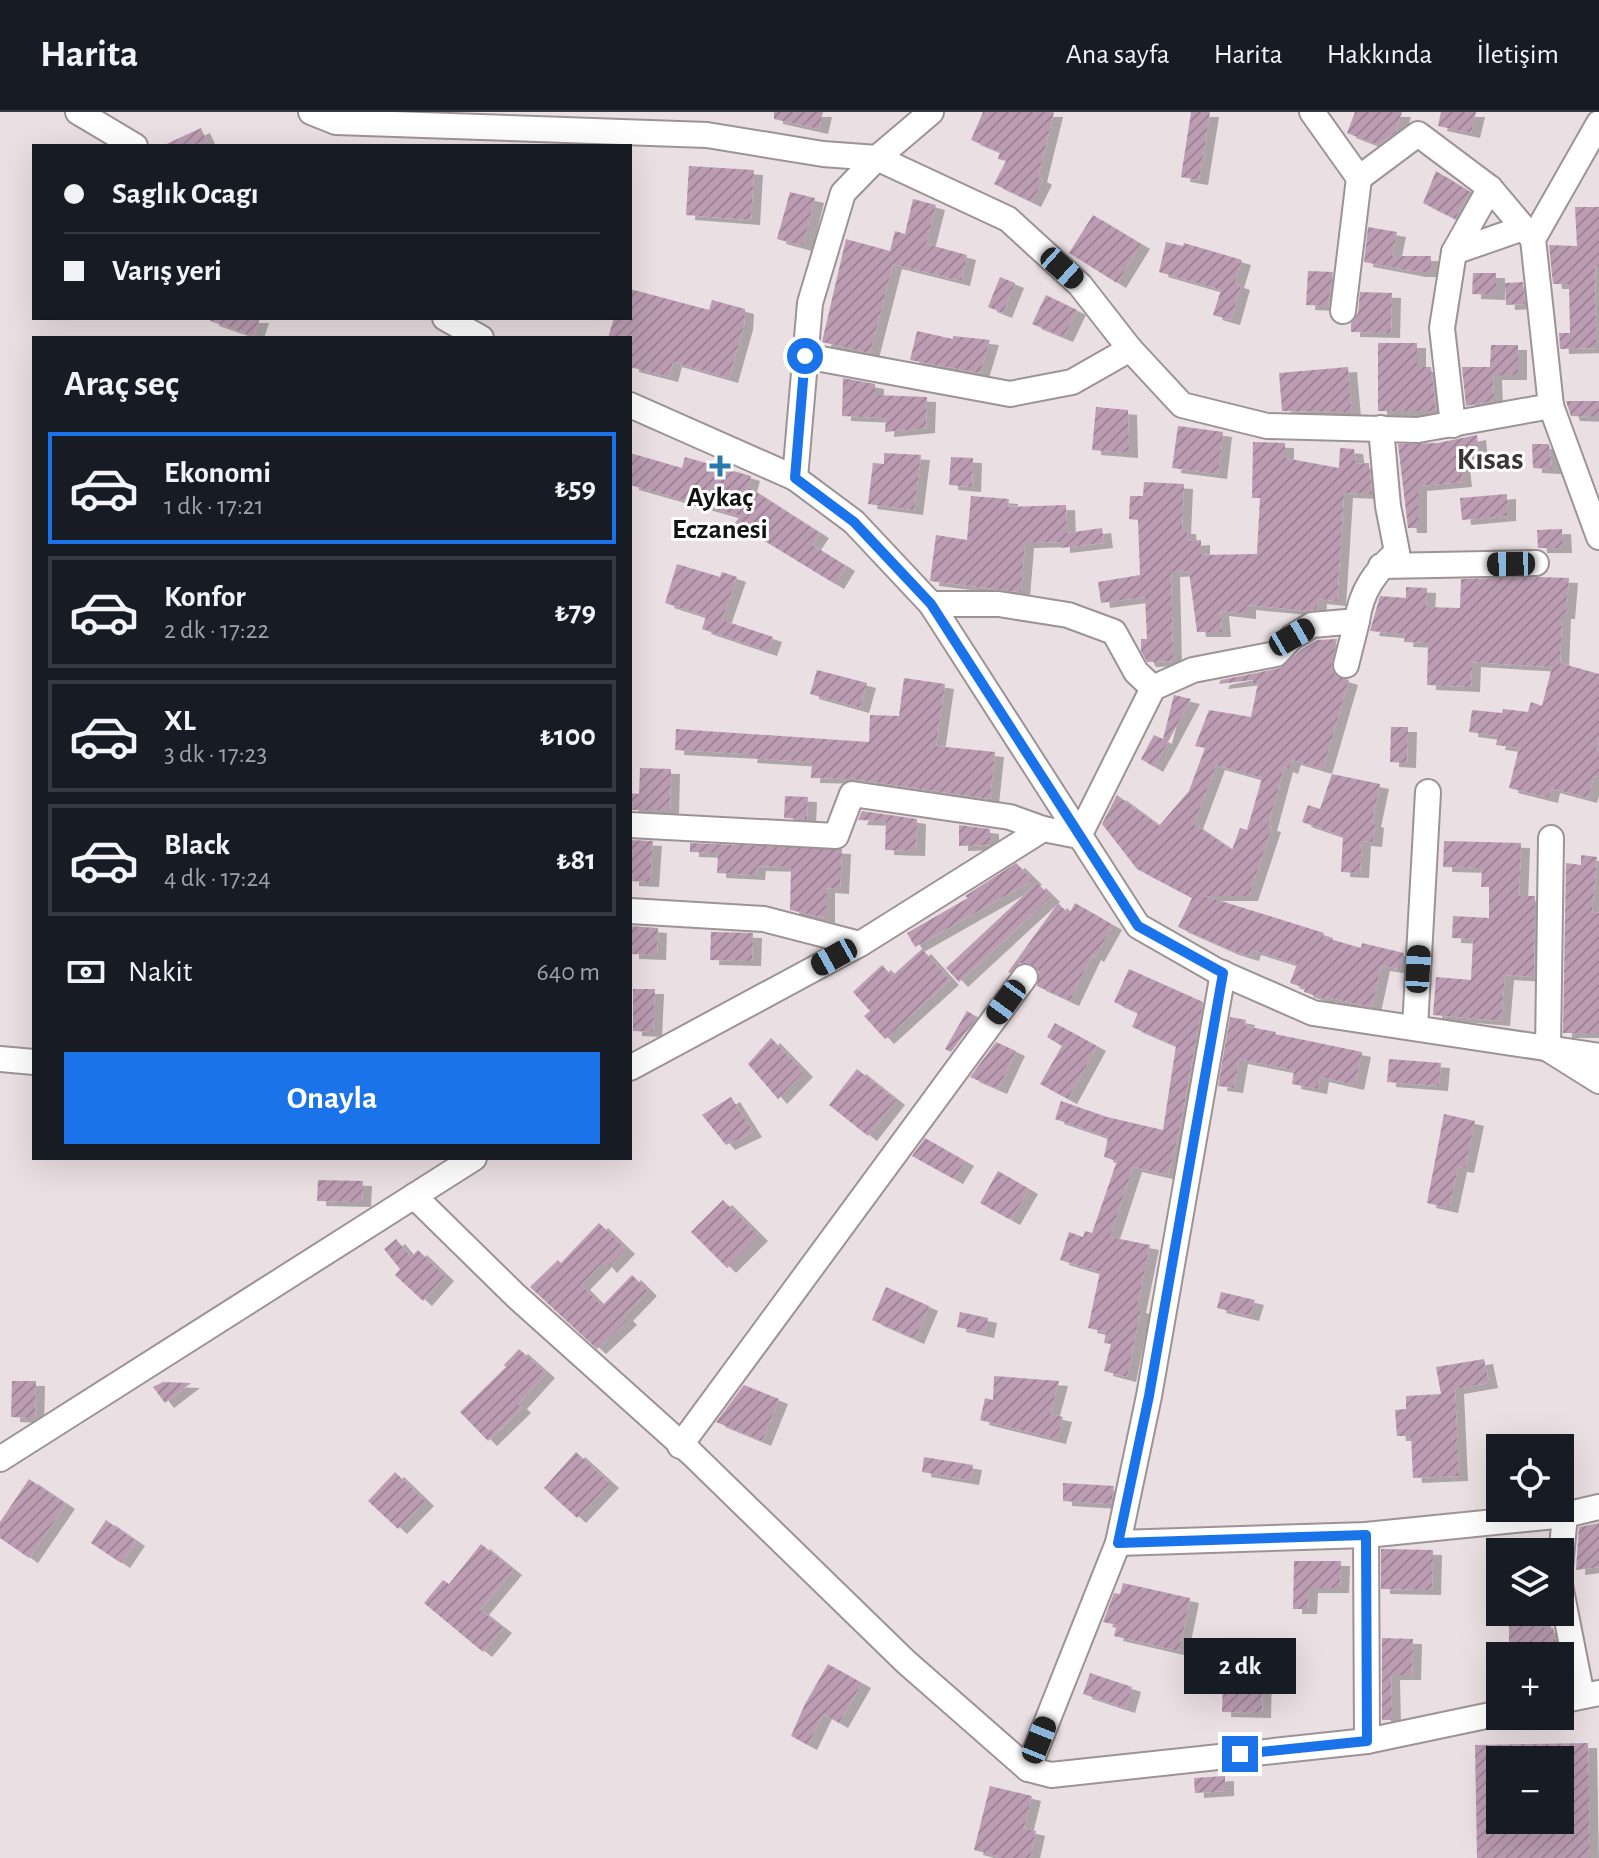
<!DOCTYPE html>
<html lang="tr">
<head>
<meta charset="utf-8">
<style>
	body { margin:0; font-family:"Alegreya Sans",sans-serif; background:#20242c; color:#f1f3f6; height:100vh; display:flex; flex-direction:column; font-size:30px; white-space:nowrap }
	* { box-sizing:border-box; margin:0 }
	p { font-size:26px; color:#9ea1a6 }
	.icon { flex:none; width:44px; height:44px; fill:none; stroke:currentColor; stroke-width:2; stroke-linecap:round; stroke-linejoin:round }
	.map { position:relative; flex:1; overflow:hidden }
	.drawer { position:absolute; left:32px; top:224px; width:600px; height:824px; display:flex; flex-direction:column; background:#171b24; border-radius:0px; box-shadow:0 8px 32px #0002 }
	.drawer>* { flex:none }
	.banner { position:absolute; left:32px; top:32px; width:600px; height:176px; border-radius:0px; box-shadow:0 8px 32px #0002; display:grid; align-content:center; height:176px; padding:0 32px; background:#171b24 }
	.tools { position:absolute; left:1486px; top:1322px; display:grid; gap:16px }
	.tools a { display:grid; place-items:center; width:88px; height:88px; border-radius:0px; background:#171b24; box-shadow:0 8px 32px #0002; font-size:40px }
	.end { position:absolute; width:36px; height:36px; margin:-18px; border:10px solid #1a73e8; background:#fff; box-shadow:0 0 0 4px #fff }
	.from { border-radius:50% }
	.bubble { position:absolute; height:56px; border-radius:0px; background:#171b24; box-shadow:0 8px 32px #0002; font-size:26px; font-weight:700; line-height:56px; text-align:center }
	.car { position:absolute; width:24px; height:48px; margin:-24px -12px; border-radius:10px; box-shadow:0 0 6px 2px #0007; background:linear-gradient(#222 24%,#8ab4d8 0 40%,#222 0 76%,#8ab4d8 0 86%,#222 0) }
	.banner b { display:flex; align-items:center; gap:28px; height:76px; font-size:30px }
	.banner b+b { border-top:2px solid #363941 }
	.banner i { width:20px; height:20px; background:#f1f3f6 }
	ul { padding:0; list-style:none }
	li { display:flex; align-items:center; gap:24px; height:112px; margin:0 16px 12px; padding:0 16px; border:4px solid #363941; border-radius:0px }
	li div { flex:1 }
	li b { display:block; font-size:30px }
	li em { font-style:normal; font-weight:700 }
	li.active { border-color:#1a73e8 }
	li>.icon { width:72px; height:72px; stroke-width:1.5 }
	h2 { padding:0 32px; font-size:36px; line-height:96px }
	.pay { display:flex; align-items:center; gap:20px; height:88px; padding:0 32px; font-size:30px }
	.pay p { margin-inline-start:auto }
	.cta { display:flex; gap:16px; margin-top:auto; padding:16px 32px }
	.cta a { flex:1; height:92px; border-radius:0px; background:#1a73e8; color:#fff; font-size:32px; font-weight:700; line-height:92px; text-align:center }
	header { display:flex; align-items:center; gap:48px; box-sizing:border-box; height:112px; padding:0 40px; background:#171b24; border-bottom:2px solid #363941 }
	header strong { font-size:38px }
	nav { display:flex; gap:44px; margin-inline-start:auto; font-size:28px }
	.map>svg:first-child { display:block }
	.building { fill:url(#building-hatch); fill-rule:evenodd; filter:url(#shadow) }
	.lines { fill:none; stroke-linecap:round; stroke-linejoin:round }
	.minor-casing { stroke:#9d9395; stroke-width:28 }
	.minor { stroke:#fff; stroke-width:24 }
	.route { stroke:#1a73e8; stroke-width:10 }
	.poi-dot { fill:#2978aa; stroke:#fff; stroke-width:3 }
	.labels { text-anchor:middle; stroke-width:6; stroke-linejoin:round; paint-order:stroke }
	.poi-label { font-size:28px; font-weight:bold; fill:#161213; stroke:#fff }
	.quarter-label { font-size:32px; font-weight:bold; fill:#3c3436; stroke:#fff }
</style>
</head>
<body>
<header>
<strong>Harita</strong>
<nav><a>Ana sayfa</a><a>Harita</a><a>Hakkında</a><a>İletişim</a></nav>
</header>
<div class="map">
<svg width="1599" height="1746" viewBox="0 0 1599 1746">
	<defs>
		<pattern id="building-hatch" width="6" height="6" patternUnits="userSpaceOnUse" patternTransform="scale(2)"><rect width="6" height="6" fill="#bb9cb2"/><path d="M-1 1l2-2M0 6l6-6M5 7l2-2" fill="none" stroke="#a08598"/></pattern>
		<filter id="shadow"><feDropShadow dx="9" dy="5" stdDeviation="0" flood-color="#0004"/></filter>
	</defs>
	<rect width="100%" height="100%" fill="#eadfe2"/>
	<!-- building -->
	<g class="building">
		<polygon points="774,0 823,0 819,17 774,7"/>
		<polygon points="983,0 1054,0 1038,65 1043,68 1032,90 994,72 1006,49 998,47 1000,40 971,28"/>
		<polygon points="1191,0 1210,0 1199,68 1181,65"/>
		<polygon points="1355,0 1402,0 1395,21 1378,33 1347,21"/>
		<polygon points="1441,0 1476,0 1471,21 1438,14"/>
		<polygon points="201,16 209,34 162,34"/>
		<polygon points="689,54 754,58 751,108 686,103"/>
		<polygon points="1436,59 1470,80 1455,107 1423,91"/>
		<polygon points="790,80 815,86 803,134 777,127"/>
		<polygon points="913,87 936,93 926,132 967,143 961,169 893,152 870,241 822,230 846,127 890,139 895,119 905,122"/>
		<polygon points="1575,95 1599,95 1599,154 1595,154 1596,236 1560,237 1559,221 1570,221 1569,172 1553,172 1549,133 1577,134"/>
		<polygon points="1093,103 1141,132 1117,171 1069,141"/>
		<polygon points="1368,115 1397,120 1392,144 1431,144 1431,160 1417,160 1364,150"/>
		<polygon points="1166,130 1183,134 1184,131 1242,148 1235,171 1241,173 1231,208 1213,203 1221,178 1159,160"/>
		<polygon points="1308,159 1333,160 1328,194 1306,193"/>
		<polygon points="1473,161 1496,161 1496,183 1472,182"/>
		<polygon points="1000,165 1015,171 1003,201 988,195"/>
		<polygon points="1523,170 1525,192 1506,193 1505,171"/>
		<polygon points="630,177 709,198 712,188 745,197 744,213 729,266 673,250 669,265 630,255 630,226 608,226 614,206 630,206"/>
		<polygon points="1360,180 1392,181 1391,221 1351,220 1351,211 1358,201"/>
		<polygon points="1046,183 1077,198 1064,225 1032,212"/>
		<polygon points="211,206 260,206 254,224 210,209"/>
		<polygon points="917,219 953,227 953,224 990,228 980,261 910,248"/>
		<polygon points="1378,231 1417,231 1417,255 1431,255 1436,299 1378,299"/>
		<polygon points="1491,233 1518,233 1518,263 1493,263 1494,289 1466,294 1462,255 1490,255"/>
		<polygon points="1348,255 1352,300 1282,299 1279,261"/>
		<polygon points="843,266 875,272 875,283 927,285 926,316 885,320 886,306 842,304"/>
		<polygon points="1566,289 1599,289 1599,305 1571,304"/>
		<polygon points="1096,295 1128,298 1129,341 1092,338"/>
		<polygon points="1178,314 1223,320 1218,362 1172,356"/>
		<polygon points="1477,323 1479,341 1460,343 1463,370 1418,374 1418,416 1408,416 1398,332 1438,331"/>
		<polygon points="1253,330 1285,331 1285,346 1339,356 1340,336 1354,337 1356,352 1369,351 1372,382 1344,381 1337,489 1318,487 1317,497 1309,499 1247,493 1247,502 1220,499 1222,520 1197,520 1189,459 1171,460 1173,549 1147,550 1141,539 1141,527 1147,527 1145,485 1101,491 1098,470 1140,463 1138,408 1129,407 1130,384 1143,384 1144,370 1184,372 1182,417 1187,417 1188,429 1201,428 1201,443 1257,442 1260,386 1252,386"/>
		<polygon points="1532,332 1549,332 1552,357 1533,356"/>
		<polygon points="630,341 682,356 685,345 751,364 748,375 820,421 812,433 846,454 835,472 735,411 740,404 630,373"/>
		<polygon points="884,341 921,343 914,398 868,392 873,351 884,352"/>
		<polygon points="951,345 973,346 972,375 949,373"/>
		<polygon points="1507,382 1507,404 1462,408 1460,386"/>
		<polygon points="971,384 1009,387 1008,395 1066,393 1067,421 1102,416 1104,431 1061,436 1061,430 1025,431 1021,480 930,469 936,423 967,428"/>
		<polygon points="1562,417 1563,436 1538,436 1537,418"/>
		<polygon points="677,452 720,465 722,460 737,465 722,508 773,525 768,539 702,517 706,504 665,491"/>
		<polygon points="1539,465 1569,466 1566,502 1562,502 1560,551 1599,562 1599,625 1596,638 1599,639 1599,665 1594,664 1588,686 1551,676 1549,686 1509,676 1519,636 1496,633 1498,624 1469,620 1472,598 1502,601 1503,597 1528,600 1531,590 1542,594 1552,555 1472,550 1471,575 1427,573 1428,531 1404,530 1405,522 1370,519 1380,484 1406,486 1406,475 1427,476 1426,495 1460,496 1461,467"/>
		<path d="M1337,527L1331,556L1336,564L1349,568L1323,657L1292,648L1289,657L1284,655L1268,714L1272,715L1249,784H1205L1324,821L1323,825L1361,836L1362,831L1404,841L1400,857L1381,854L1372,895L1326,885L1325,887L1304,880L1305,876L1290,871L1297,852L1252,838L1250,844L1230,838L1178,815L1192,786L1137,757L1102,712L1117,683L1159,714L1189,679L1205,636L1195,634L1209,598L1251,605L1258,571H1253V568L1219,572L1221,568L1280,556L1302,537L1317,528ZM1216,653L1262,666L1247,718L1240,716L1232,738L1194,712Z"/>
		<polygon points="817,558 867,571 860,596 810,582"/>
		<polygon points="904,566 945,572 936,634 995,640 990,687 854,667 811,666 812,650 748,646 749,642 675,638 676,617 869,630 870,603 899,604"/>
		<polygon points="1174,583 1191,587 1168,630 1165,628 1168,630 1154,655 1141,647 1154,623 1163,627"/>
		<polygon points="1391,615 1408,615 1407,651 1390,650"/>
		<polygon points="640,656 671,657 670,698 630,698 630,681 639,682"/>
		<polygon points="1332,662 1380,672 1372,710 1375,711 1373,730 1362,729 1360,761 1341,760 1343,724 1302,710 1308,693 1320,697"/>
		<polygon points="785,684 808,685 807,707 784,706"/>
		<polygon points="862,699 917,707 916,739 885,738 886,709 858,708"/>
		<polygon points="959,713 990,717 990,733 959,734"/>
		<polygon points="630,728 653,729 650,770 630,769"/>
		<polygon points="1444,729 1521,731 1519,784 1535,784 1534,865 1505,863 1501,909 1433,903 1436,865 1471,868 1473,827 1452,826 1453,804 1489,806 1489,775 1481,775 1482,756 1443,755"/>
		<polygon points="690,731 842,737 840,777 826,776 826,806 790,798 791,755 757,754 756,763 717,761 718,741 690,740"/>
		<polygon points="1581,743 1597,745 1592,800 1599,801 1599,921 1563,921 1566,751 1581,753"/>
		<polygon points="1016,751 1033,768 915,835 907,821 968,786 965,784"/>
		<polygon points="1037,771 1051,785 959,870 946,856"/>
		<polygon points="1058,791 1069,802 1075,791 1113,813 1095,845 1092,843 1070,889 1037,874 1039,860 1033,853 1020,851 1010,861 1008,860"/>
		<polygon points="630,814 658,816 657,843 630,842"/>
		<polygon points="711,820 753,821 752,849 710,848"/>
		<polygon points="922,837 950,868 885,927 864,904 870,899 853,880 882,853 892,864"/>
		<polygon points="1129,857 1203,890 1180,1016 1168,1063 1133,1055 1110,1125 1150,1133 1137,1196 1141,1197 1127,1265 1104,1259 1111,1232 1104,1231 1106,1220 1088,1216 1100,1160 1060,1148 1069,1120 1083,1125 1085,1119 1092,1121 1117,1049 1104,1045 1108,1025 1055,1007 1061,989 1107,1005 1163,1018 1176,934 1132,915 1138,901 1114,890"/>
		<polygon points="633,877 655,877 653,920 633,919"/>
		<polygon points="967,899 977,905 951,940 945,937"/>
		<polygon points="1230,905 1246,908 1245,914 1276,920 1275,922 1362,940 1355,973 1320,965 1318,977 1292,972 1294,958 1239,947 1234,976 1218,974"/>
		<polygon points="1055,911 1097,934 1068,987 1040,972 1062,934 1047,925"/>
		<polygon points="771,926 804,960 778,987 748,952"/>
		<polygon points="996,930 1016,939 998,977 970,965"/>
		<polygon points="1389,947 1441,951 1439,974 1387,970"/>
		<polygon points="857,957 896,988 868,1024 829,993"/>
		<polygon points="731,985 753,1020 726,1033 702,1003"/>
		<polygon points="1444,1002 1475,1009 1465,1056 1458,1055 1449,1096 1427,1091"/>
		<polygon points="925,1026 965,1049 954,1067 912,1044"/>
		<polygon points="998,1059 1029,1077 1011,1108 980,1091"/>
		<polygon points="318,1068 363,1069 362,1090 317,1089"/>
		<polygon points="723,1088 759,1124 727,1156 691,1120"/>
		<polygon points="599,1111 626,1137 608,1156 603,1150 581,1173 602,1194 632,1163 648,1179 624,1204 628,1208 597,1237 530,1175 558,1148 561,1151"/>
		<polygon points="396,1127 411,1145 418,1138 445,1164 423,1189 395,1163 400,1157 384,1137"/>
		<polygon points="886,1175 929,1194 915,1227 872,1208"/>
		<polygon points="1221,1180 1255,1188 1250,1204 1217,1196"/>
		<polygon points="960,1200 988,1206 985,1221 957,1215"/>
		<polygon points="519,1237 546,1261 518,1292 522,1296 488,1329 460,1300 506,1255 504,1253"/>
		<polygon points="1484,1247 1489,1271 1455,1277 1459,1364 1413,1366 1411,1324 1397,1324 1395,1298 1406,1297 1406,1284 1441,1282 1436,1255"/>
		<polygon points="994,1264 1059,1269 1050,1302 1063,1305 1057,1327 980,1308 985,1286 993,1288"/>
		<polygon points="12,1269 36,1269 35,1306 11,1305"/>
		<polygon points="163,1270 191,1271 165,1291 153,1275"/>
		<polygon points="744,1273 779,1287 762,1329 716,1310"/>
		<polygon points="576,1340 610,1371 577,1406 544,1376"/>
		<polygon points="924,1345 973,1353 970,1368 922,1360"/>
		<polygon points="395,1360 425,1389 398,1417 368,1389"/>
		<polygon points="29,1367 66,1392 29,1446 0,1426 0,1410"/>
		<polygon points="1063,1371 1114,1374 1111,1392 1063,1389"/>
		<polygon points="106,1408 136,1429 121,1451 91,1431"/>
		<polygon points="1599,1411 1599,1455 1576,1458 1579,1415"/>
		<polygon points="481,1432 513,1458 480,1498 503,1516 483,1540 424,1491 443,1468 449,1472"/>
		<polygon points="1381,1437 1433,1438 1432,1478 1381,1477"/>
		<polygon points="1294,1449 1341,1449 1340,1476 1309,1476 1308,1497 1293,1497"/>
		<polygon points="1123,1471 1190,1486 1179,1539 1114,1524 1117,1513 1103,1510 1114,1481 1120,1482"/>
		<polygon points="1509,1507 1542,1507 1542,1516 1553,1516 1559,1544 1509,1544"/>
		<polygon points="1382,1526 1413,1527 1412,1563 1391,1563 1392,1608 1382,1608"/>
		<polygon points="828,1552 862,1571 839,1611 823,1602 808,1633 791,1624 805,1592"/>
		<polygon points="1186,1554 1263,1556 1262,1601 1222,1600 1223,1570 1185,1557"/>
		<polygon points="1090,1561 1132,1575 1126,1596 1083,1582"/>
		<path d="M1588,1631L1590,1746H1477L1475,1633ZM1500,1648H1560V1708H1500Z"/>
		<polygon points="1225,1664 1225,1679 1195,1681 1194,1666"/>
		<polygon points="990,1674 1032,1684 1024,1716 1036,1719 1030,1746 996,1746 997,1744 974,1738"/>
	</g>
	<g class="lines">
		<defs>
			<g id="minor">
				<polyline points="78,0 135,34"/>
				<polyline points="311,0 336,10 707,23 823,42 877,46 1008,107 1080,173 1130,237 1182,293 1267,314 1418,318 1551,294 1533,127 1599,11"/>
				<polyline points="1312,0 1359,66 1418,22 1490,76 1533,127"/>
				<polyline points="1454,140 1523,116"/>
				<polyline points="1343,199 1359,66"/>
				<polyline points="445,206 481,226"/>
				<polyline points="805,244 1010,282 1072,270 1130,237"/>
				<polyline points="630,293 795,366 854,410 931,492 1138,814 1215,858 1313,901 1599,944"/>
				<polyline points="1551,294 1599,425"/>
				<polyline points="1453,313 1442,216 1454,140 1490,76"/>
				<polyline points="795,366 810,191 843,81 877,46 931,0"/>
				<polyline points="1381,454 1536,451"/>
				<polyline points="931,492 999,492 1068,503 1114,520 1136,560 1153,576"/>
				<polyline points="1346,553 1357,509"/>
				<polyline points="630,713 836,724 852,682 1010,705 1043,717"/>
				<polyline points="1551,726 1548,937 1599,969"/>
				<polyline points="630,799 764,807 860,832"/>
				<polyline points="1415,916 1428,680"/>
				<polyline points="0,947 34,950"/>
				<path d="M630,956L860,832L1043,717L1079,724L1153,576L1193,558L1276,542L1292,525L1312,513L1357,509C1361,479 1375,460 1397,440L1388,394L1381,316"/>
				<polyline points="414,1084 516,1184 691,1341 906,1550 1028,1657 1051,1663 1367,1629 1500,1601"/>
				<polyline points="680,1334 1025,865"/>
				<polyline points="0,1347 474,1046"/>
				<polyline points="1366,1423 1367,1629"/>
				<polyline points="1118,1431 1366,1423 1565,1403 1599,1395"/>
				<polyline points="1560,1456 1565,1403"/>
				<polyline points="1560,1473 1582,1584"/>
				<polyline points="1560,1589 1599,1581"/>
				<polyline points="1028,1657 1118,1431 1149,1284 1223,861"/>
			</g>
		</defs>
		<!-- minor casing -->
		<use href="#minor" class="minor-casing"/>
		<!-- minor -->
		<use href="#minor" class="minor"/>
	</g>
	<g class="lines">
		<!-- route -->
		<polyline class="route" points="805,244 795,366 854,410 931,492 1138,814 1223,861 1149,1284 1118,1431 1366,1423 1367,1629 1240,1642"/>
	</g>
	<!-- markers -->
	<path class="poi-dot" d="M716 342h8v8h8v8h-8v8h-8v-8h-8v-8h8z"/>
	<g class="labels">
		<!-- poi labels -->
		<g class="poi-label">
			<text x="720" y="394">Aykaç<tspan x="720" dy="32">Eczanesi</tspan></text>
		</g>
		<!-- quarter labels -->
		<g class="quarter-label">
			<text x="1490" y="357">Kısas</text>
		</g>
	</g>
</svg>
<div class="tools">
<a><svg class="icon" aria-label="locate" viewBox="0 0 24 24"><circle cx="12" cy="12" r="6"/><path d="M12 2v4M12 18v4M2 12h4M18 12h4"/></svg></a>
<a><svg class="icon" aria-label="layers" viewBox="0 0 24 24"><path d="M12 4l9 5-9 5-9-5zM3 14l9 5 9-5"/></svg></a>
<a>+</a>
<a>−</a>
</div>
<i class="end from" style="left:805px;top:244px"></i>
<i class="end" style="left:1240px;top:1642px"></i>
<div class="bubble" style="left:1184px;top:1526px;width:112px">2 dk</div>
<i class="car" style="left:1062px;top:156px;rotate:132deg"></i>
<i class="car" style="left:1511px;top:452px;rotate:269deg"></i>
<i class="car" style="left:1292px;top:525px;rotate:60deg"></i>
<i class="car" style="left:834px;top:845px;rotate:241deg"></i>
<i class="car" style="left:1418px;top:857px;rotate:3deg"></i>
<i class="car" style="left:1006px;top:890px;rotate:216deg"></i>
<i class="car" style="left:1039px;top:1628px;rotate:22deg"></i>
<div class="banner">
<b><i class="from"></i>Saglık Ocagı</b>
<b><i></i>Varış yeri</b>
</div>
<section class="drawer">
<h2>Araç seç</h2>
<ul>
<li class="active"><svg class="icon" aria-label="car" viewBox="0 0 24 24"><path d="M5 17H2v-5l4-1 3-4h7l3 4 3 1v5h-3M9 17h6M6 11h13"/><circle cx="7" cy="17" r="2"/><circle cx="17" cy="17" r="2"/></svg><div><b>Ekonomi</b><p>1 dk · 17:21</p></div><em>₺59</em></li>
<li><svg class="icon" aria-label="car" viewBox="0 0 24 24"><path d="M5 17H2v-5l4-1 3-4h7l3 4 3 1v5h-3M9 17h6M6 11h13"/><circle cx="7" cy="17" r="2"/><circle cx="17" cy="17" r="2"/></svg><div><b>Konfor</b><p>2 dk · 17:22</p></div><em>₺79</em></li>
<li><svg class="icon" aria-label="car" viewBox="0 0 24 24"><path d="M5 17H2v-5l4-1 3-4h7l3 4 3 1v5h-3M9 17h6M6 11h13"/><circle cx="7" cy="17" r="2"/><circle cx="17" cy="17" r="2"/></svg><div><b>XL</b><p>3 dk · 17:23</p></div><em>₺100</em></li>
<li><svg class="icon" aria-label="car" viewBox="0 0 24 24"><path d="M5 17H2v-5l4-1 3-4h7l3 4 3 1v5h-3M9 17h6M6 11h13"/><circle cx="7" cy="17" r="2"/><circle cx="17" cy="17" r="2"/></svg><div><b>Black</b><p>4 dk · 17:24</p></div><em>₺81</em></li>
</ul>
<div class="pay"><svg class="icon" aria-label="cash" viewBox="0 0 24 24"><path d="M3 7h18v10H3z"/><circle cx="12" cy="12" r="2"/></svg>Nakit<p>640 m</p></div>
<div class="cta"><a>Onayla</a></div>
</section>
</div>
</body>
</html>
